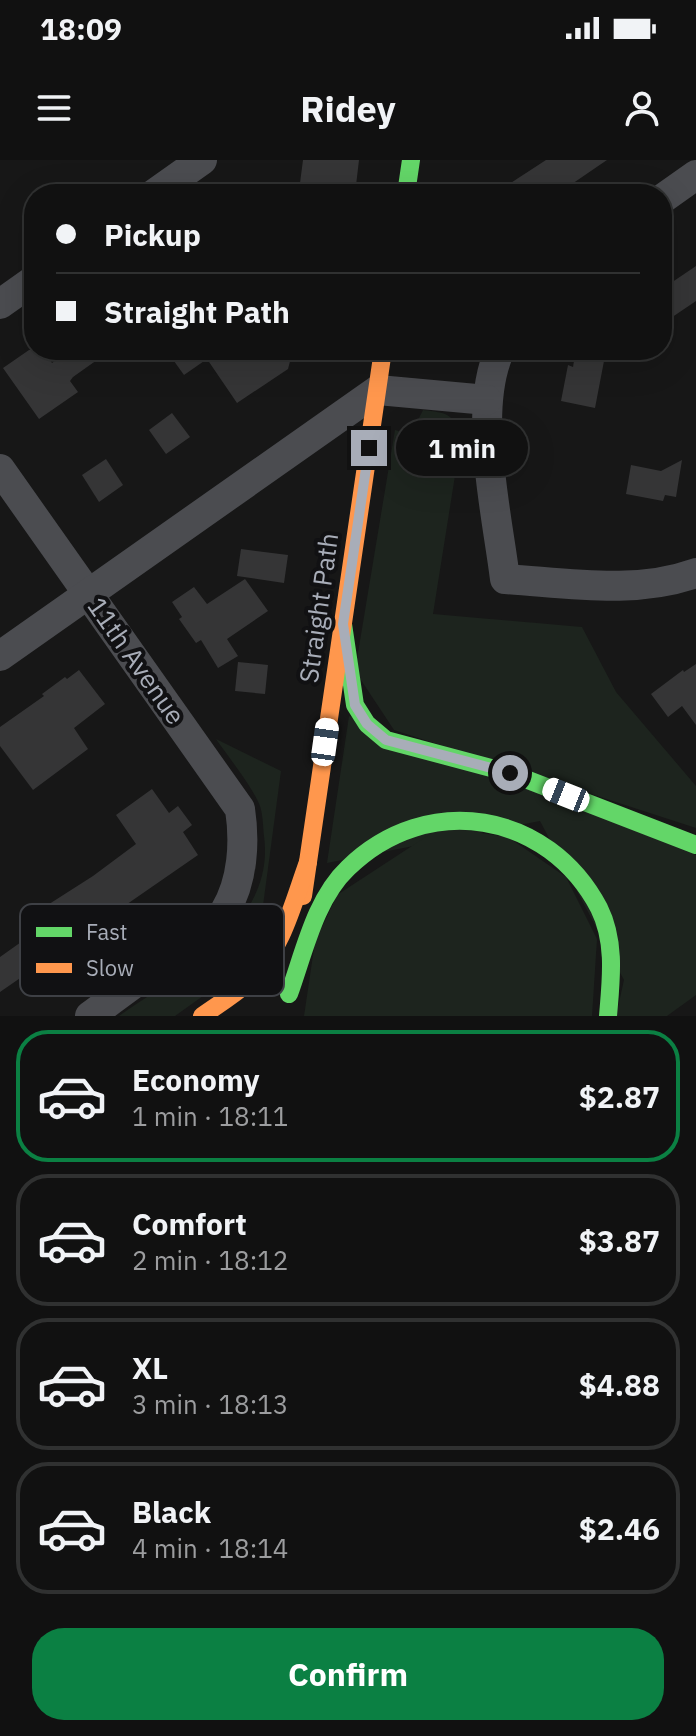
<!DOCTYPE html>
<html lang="en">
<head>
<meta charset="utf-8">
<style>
	body { margin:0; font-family:"IBM Plex Sans",sans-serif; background:#1a1a1a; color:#f1f3f6; height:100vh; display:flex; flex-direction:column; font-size:30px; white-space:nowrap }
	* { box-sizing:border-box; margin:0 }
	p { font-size:26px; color:#9c9d9f }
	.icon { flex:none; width:44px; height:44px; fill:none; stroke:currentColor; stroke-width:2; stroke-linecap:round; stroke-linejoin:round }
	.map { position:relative; height:856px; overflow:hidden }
	.side { display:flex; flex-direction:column; background:#111; flex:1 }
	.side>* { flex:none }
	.guide { position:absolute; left:24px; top:24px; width:648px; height:176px; border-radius:32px; box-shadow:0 8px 32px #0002,0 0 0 2px #303131; display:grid; align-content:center; height:176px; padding:0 32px; background:#111 }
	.end { position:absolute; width:36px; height:36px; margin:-18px; border:10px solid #a8adb8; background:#111; box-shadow:0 0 0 4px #111 }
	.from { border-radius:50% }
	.bubble { position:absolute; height:56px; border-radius:28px; background:#111; box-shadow:0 8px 32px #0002,0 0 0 2px #303131; font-size:26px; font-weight:800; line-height:56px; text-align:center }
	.car { position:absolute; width:24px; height:48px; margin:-24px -12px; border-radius:10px; box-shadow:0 0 6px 2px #0007; background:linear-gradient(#fff 24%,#345 0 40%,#fff 0 76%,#345 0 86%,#fff 0) }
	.guide b { display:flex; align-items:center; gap:28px; height:76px; font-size:30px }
	.guide b+b { border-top:2px solid #303131 }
	.guide i { width:20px; height:20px; background:#f1f3f6 }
	ul { padding:14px 0 0; list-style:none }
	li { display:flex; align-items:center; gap:24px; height:132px; margin:0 16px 12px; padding:0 16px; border:4px solid #303131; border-radius:32px }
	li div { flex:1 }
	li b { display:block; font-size:30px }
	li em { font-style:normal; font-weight:800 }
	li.current { border-color:#0b8043 }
	li>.icon { width:72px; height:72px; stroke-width:1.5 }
	.cta { display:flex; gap:16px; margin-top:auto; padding:16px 32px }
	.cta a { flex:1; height:92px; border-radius:32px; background:#0b8043; color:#fff; font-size:32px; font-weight:800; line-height:92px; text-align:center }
	.status { display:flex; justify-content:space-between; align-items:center; height:56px; padding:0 40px; background:#111; direction:ltr }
	.status svg { height:22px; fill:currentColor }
	header { display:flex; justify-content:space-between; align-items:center; height:104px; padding:0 32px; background:#111; font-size:36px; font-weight:800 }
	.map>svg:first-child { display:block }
	.green { fill:#1d241e }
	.building { fill:#353536 }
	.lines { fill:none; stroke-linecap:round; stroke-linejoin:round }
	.street { stroke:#4b4c50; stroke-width:30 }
	.fast { stroke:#63d668; stroke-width:18 }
	.slow { stroke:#ff974d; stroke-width:18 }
	.route { stroke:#a8adb8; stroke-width:10 }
	.labels { text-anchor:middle; stroke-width:8; stroke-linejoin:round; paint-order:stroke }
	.street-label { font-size:26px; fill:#a8adb8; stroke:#111113 }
	.key { fill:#111113; stroke:#3e4045; stroke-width:2 }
	.key-label { font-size:22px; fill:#a8adb8 }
</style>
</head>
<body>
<div class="status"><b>18:09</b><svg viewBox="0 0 49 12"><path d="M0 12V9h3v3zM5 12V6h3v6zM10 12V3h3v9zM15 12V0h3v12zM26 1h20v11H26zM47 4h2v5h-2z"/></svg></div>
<header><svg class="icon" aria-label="menu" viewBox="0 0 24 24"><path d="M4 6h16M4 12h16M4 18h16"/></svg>Ridey<svg class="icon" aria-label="person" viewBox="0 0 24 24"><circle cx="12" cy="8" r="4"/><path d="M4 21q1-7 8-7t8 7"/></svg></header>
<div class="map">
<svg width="696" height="856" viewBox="0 0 696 856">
	<rect width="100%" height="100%" fill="#171717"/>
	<!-- green -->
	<g class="green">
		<path d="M423,250C447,253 454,253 461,278L433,454L582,467L616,532L696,626V668L394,570L355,511L395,270L406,273L410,262L418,260Z"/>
		<polygon points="349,556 696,695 696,835 667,856 616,856 624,820 540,661 327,703"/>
		<path d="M216,579L281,611L260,768L251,783L257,789L224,821L175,856H119C180,813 276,764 264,676C263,667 263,655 260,646C252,626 229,598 216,579Z"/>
		<polygon points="441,667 508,677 566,717 597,779 592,856 304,856 315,782 337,735"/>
	</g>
	<!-- building -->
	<g class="building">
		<polygon points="303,0 359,0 355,34 308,34 309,24 300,23"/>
		<polygon points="546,0 607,0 566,28 564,26 552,34 494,34"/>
		<polygon points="696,106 696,141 662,164 662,129"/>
		<polygon points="29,190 43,190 52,203 71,190 111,190 73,217 70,221 78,232 39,259 3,208"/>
		<polygon points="166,190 293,190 288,209 237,243 207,199 184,215"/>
		<polygon points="575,195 604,201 595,248 561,241 568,205 573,207"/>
		<polygon points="172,253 190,277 166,294 149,270"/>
		<polygon points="106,299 123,325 99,342 82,315"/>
		<polygon points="682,300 676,337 665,335 663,341 626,334 631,305 661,311"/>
		<polygon points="241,389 288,395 284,423 237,416"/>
		<polygon points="245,419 268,451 227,479 238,496 218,508 201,480 196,483 179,459 182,457 172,442 194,427 207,444"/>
		<polygon points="238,502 268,505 265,534 235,531"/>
		<polygon points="696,504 696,565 682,546 668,557 651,534 683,510 684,512"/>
		<polygon points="79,510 105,544 74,568 88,589 33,630 0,586 0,567 44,536 42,534 65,517 67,519"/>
		<polygon points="152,629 169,653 178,646 192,665 183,672 198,695 0,832 0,797 31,775 21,762 93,716 136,684 116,655"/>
	</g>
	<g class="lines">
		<!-- street -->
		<g class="street">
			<polyline points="154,34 202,0"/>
			<polyline points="662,39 696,15"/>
			<polyline points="0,144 34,120"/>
			<path d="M500,190C472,250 497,353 505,419C568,423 635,435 696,413"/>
			<path d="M0,309L240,649C245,682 243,721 225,751C214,769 191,782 174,794C146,815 118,835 90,856"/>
			<polyline points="0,496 378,230 487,240"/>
		</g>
		<!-- fast -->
		<g class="fast">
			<polyline points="406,34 411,0"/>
			<polyline points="343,464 355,545 367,564 386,580 510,613 696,685"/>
			<path d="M289,834C304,793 315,739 348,708C427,631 548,651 599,748C616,782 611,820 608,856"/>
		</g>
		<!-- slow -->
		<g class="slow">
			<polyline points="303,736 383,190"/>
			<path d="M202,856C219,844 237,833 252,819C283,787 293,743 308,702"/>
		</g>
	</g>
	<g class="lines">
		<!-- route -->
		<polyline class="route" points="369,288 343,464 355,545 367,564 386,580 510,613"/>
	</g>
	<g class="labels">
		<!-- street labels -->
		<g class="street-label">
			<text transform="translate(319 448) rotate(-82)" y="9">Straight Path</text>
			<text transform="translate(136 501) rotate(55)" y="9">11th Avenue</text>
		</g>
	</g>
	<!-- legend -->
	<rect x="20" y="744" width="264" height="92" rx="12" class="key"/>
	<rect x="36" y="767" width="36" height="10" fill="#63d668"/>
	<rect x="36" y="803" width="36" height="10" fill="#ff974d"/>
	<g class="key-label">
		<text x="86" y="780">Fast</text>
		<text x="86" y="816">Slow</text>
	</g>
</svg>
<i class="end from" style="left:510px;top:613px"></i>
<i class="end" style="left:369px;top:288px"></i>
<div class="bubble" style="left:396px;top:260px;width:132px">1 min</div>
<i class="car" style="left:325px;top:582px;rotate:8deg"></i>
<i class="car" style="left:566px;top:635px;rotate:292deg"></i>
<div class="guide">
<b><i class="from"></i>Pickup</b>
<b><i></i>Straight Path</b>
</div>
</div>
<section class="side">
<ul>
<li class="current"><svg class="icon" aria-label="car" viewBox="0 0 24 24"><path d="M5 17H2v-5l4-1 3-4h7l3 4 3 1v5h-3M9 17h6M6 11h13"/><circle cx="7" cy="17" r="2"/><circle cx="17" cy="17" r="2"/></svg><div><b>Economy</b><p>1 min · 18:11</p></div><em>$2.87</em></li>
<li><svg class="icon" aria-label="car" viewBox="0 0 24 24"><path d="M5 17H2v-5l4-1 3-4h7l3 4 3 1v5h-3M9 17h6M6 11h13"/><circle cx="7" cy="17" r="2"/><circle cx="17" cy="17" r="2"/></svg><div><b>Comfort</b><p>2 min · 18:12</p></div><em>$3.87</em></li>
<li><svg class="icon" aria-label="car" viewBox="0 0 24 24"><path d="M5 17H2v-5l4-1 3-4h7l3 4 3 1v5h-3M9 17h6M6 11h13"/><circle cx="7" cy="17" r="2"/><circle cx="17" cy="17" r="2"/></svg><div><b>XL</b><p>3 min · 18:13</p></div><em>$4.88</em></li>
<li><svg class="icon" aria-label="car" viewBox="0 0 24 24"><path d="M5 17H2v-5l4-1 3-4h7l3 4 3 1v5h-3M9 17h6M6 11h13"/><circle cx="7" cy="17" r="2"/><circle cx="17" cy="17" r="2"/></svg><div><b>Black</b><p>4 min · 18:14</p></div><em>$2.46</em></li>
</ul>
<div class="cta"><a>Confirm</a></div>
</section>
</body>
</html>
